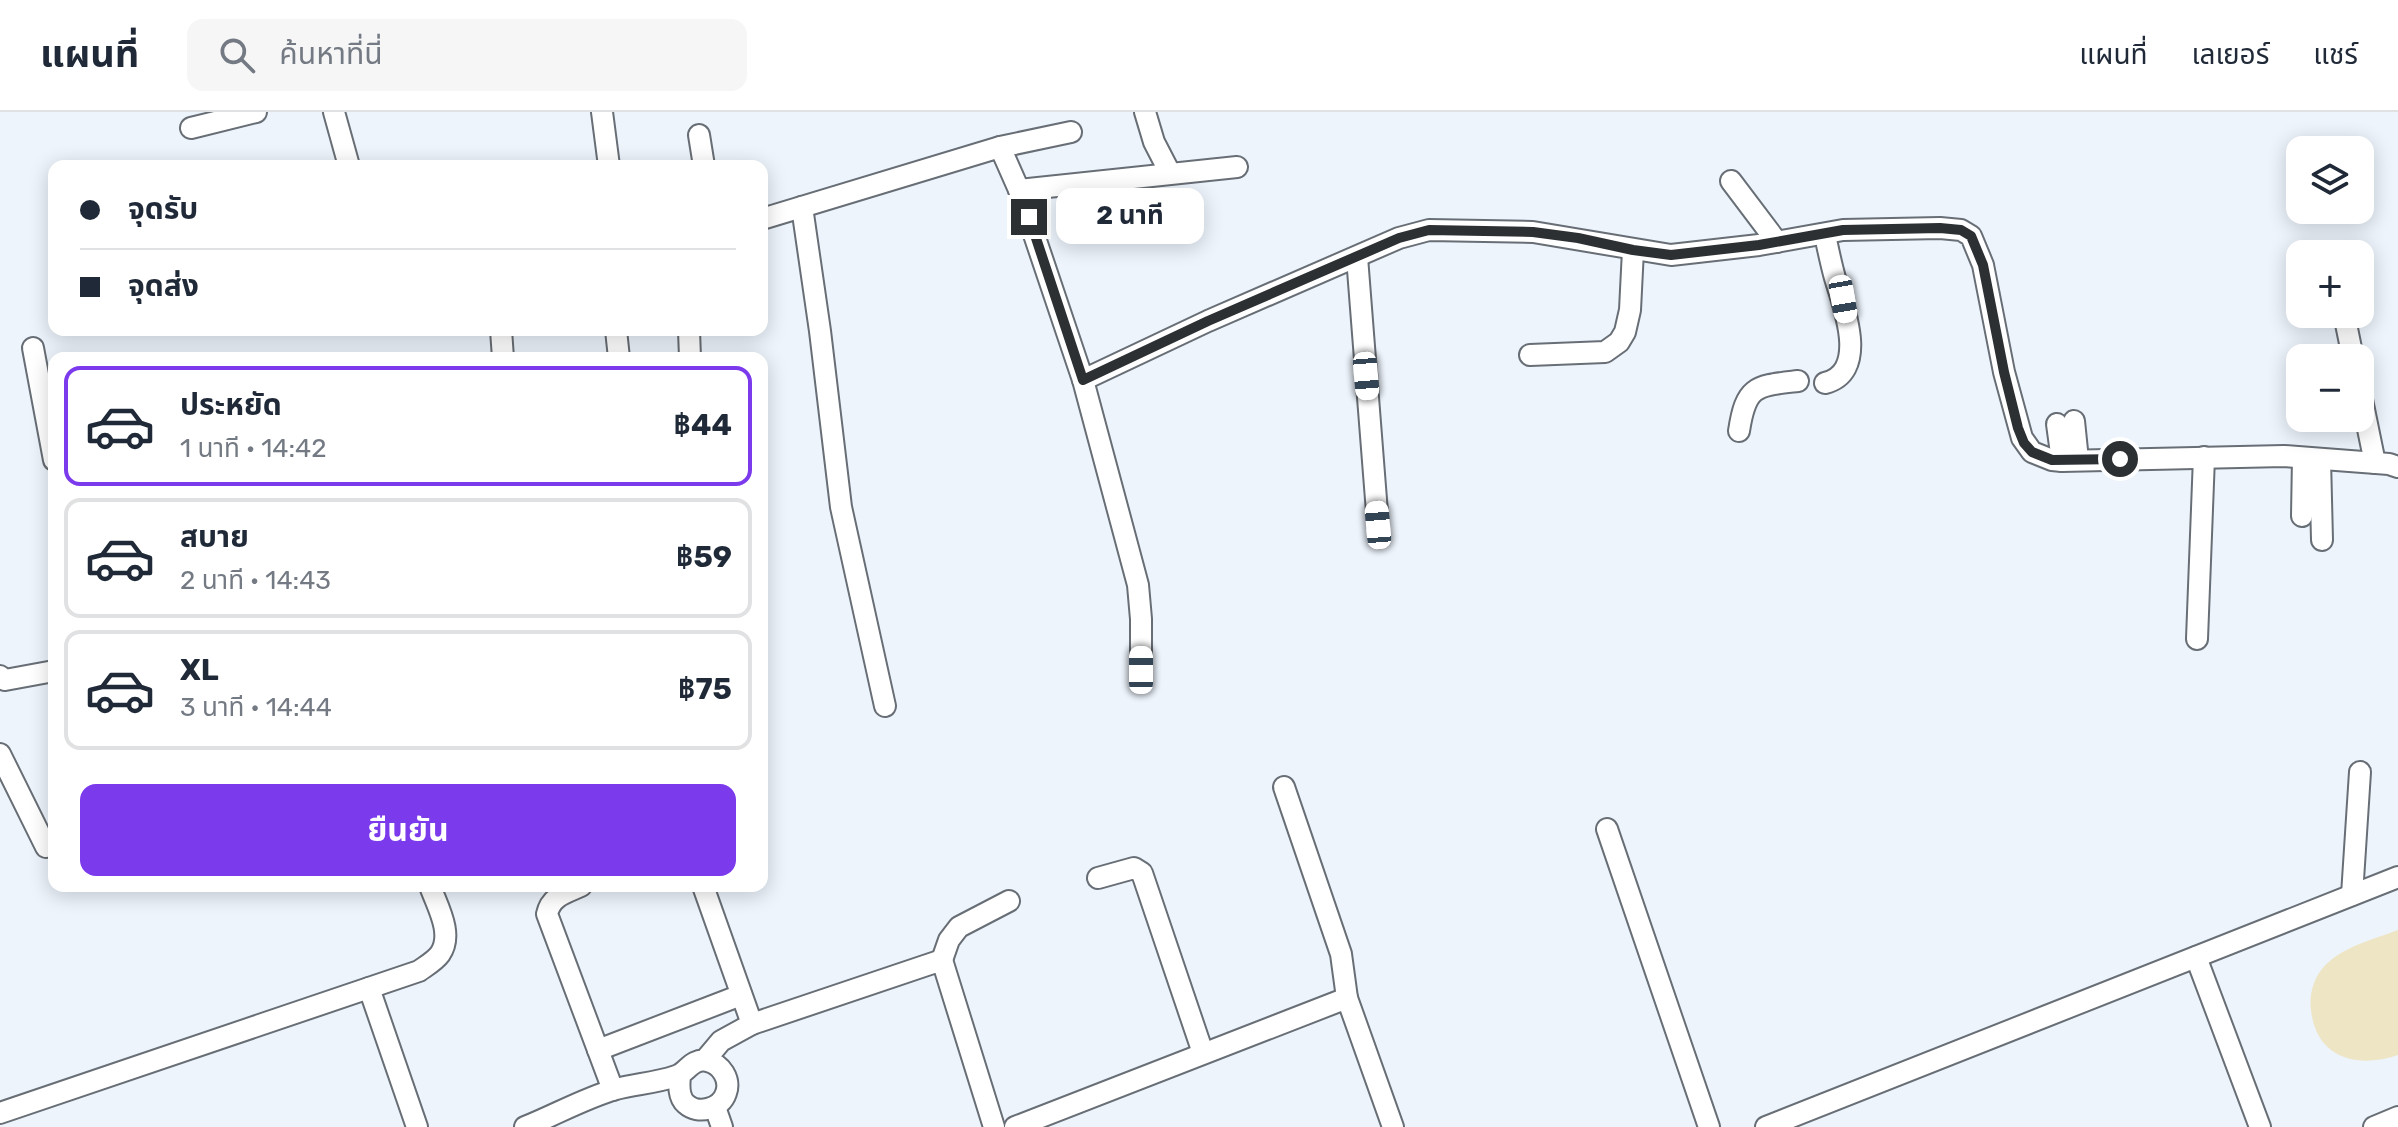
<!DOCTYPE html>
<html lang="th">
<head>
<meta charset="utf-8">
<style>
	body { margin:0; font-family:Rubik,"Noto Sans Thai",sans-serif; background:#f6f6f7; color:#1f2937; height:100vh; display:flex; flex-direction:column; font-size:30px; white-space:nowrap }
	* { box-sizing:border-box; margin:0 }
	p { font-size:26px; color:#747a83 }
	.icon { flex:none; width:44px; height:44px; fill:none; stroke:currentColor; stroke-width:2; stroke-linecap:round; stroke-linejoin:round }
	.map { position:relative; flex:1; overflow:hidden }
	.drawer { position:absolute; left:48px; top:240px; width:720px; height:540px; display:flex; flex-direction:column; background:#fff; border-radius:16px; box-shadow:0 4px 20px #0003 }
	.drawer>* { flex:none }
	.guide { position:absolute; left:48px; top:48px; width:720px; height:176px; border-radius:16px; box-shadow:0 4px 20px #0003; display:grid; align-content:center; height:176px; padding:0 32px; background:#fff }
	.tools { position:absolute; left:2286px; top:24px; display:grid; gap:16px }
	.tools a { display:grid; place-items:center; width:88px; height:88px; border-radius:16px; background:#fff; box-shadow:0 4px 20px #0003; font-size:40px }
	.end { position:absolute; width:36px; height:36px; margin:-18px; border:10px solid #2d3033; background:#fff; box-shadow:0 0 0 4px #fff }
	.from { border-radius:50% }
	.bubble { position:absolute; height:56px; border-radius:16px; background:#fff; box-shadow:0 4px 20px #0003; font-size:26px; font-weight:700; line-height:56px; text-align:center }
	.car { position:absolute; width:24px; height:48px; margin:-24px -12px; border-radius:10px; box-shadow:0 0 6px 2px #0007; background:linear-gradient(#fff 24%,#345 0 40%,#fff 0 76%,#345 0 86%,#fff 0) }
	.guide b { display:flex; align-items:center; gap:28px; height:76px; font-size:30px }
	.guide b+b { border-top:2px solid #e0e1e3 }
	.guide i { width:20px; height:20px; background:#1f2937 }
	ul { padding:14px 0 0; list-style:none }
	li { display:flex; align-items:center; gap:24px; height:120px; margin:0 16px 12px; padding:0 16px; border:4px solid #e0e1e3; border-radius:16px }
	li div { flex:1 }
	li b { display:block; font-size:30px }
	li em { font-style:normal; font-weight:700 }
	li.selected { border-color:#7c3aed }
	li>.icon { width:72px; height:72px; stroke-width:1.5 }
	.primary-button { display:flex; gap:16px; margin-top:auto; padding:16px 32px }
	.primary-button a { flex:1; height:92px; border-radius:16px; background:#7c3aed; color:#fff; font-size:32px; font-weight:700; line-height:92px; text-align:center }
	header { display:flex; align-items:center; gap:48px; box-sizing:border-box; height:112px; padding:0 40px; background:#fff; border-bottom:2px solid #e0e1e3 }
	header strong { font-size:38px }
	nav { display:flex; gap:44px; margin-inline-start:auto; font-size:28px }
	.search { width:560px; height:72px; background:#f6f6f7; display:flex; align-items:center; gap:20px; box-sizing:border-box; padding:0 28px; border-radius:16px; color:#747a83; font-size:30px }
	.map>svg:first-child { display:block }
	.pitch { fill:#eee5c5 }
	.lines { fill:none; stroke-linecap:round; stroke-linejoin:round }
	.minor-casing { stroke:#686e75; stroke-width:24 }
	.minor { stroke:#fff; stroke-width:20 }
	.route { stroke:#2d3033; stroke-width:10 }
</style>
</head>
<body>
<header>
<strong>แผนที่</strong>
<div class="search"><svg class="icon" aria-label="search" viewBox="0 0 24 24"><circle cx="10" cy="10" r="6"/><path d="M15 15l6 6"/></svg>ค้นหาที่นี่</div>
<nav><a>แผนที่</a><a>เลเยอร์</a><a>แชร์</a></nav>
</header>
<div class="map">
<svg width="2398" height="1015" viewBox="0 0 2398 1015">
	<rect width="100%" height="100%" fill="#edf4fc"/>
	<!-- pitch -->
	<path class="pitch" d="M2398,818V943C2357,957 2316,946 2311,898C2309,884 2313,868 2322,857C2340,835 2372,828 2398,818Z"/>
	<g class="lines">
		<defs>
			<g id="minor">
				<polyline points="334,0 349,54"/>
				<polyline points="602,0 609,54"/>
				<polyline points="1145,0 1154,30 1170,61"/>
				<polyline points="191,16 256,0"/>
				<polyline points="699,23 704,54"/>
				<polyline points="1000,35 1071,20"/>
				<polyline points="1731,69 1777,130"/>
				<polyline points="1019,78 1237,55"/>
				<polyline points="802,95 820,219 841,395 885,594"/>
				<polyline points="762,107 1000,35 1019,78 1083,268 1138,473 1141,507 1141,558"/>
				<polyline points="1357,145 1378,413"/>
				<polyline points="2344,202 2353,246"/>
				<polyline points="501,218 503,246"/>
				<polyline points="616,218 619,246"/>
				<polyline points="689,218 690,246"/>
				<polyline points="33,236 54,348"/>
				<polyline points="1530,243 1605,240 1619,230 1625,220 1630,198 1633,138"/>
				<polyline points="1083,268 1208,209 1399,126 1429,118 1533,120 1671,143 1759,133 1843,118 1940,116 1961,118 1971,124 1983,153 2004,260 2022,326 2032,340 2052,348 2062,349 2284,344 2389,352 2398,355"/>
				<path d="M1825,271C1869,260 1844,195 1835,166C1831,152 1828,137 1825,123"/>
				<polyline points="2360,278 2375,351"/>
				<polyline points="2074,309 2078,348"/>
				<polyline points="2057,312 2062,349"/>
				<path d="M1739,319C1746,273 1756,274 1798,269"/>
				<polyline points="2320,347 2322,428"/>
				<polyline points="2302,404 2303,346"/>
				<polyline points="2197,527 2204,345"/>
				<polyline points="0,564 5,568 54,559"/>
				<polyline points="0,642 46,735"/>
				<polyline points="1284,675 1341,842 1347,886"/>
				<polyline points="1607,717 1709,1015"/>
				<polyline points="1098,766 1134,756 1142,761 1203,941"/>
				<path d="M581,774C566,781 551,784 547,802L613,978"/>
				<polyline points="703,774 752,912"/>
				<polyline points="2352,783 2360,660"/>
				<polyline points="2196,845 2260,1015"/>
				<polyline points="942,848 949,828 959,815 1009,789"/>
				<polyline points="369,876 417,1015"/>
				<polyline points="598,938 741,883"/>
				<polyline points="705,948 721,929 752,912 942,848 994,1015"/>
				<polyline points="715,995 722,1015"/>
				<path d="M0,1001L419,859C426,854 435,849 440,842C454,822 437,794 430,774"/>
				<path d="M525,1015C555,1003 585,986 616,977C635,972 656,971 676,964C687,961 691,946 707,949C721,952 731,967 726,981C721,997 698,1003 686,992C678,985 679,973 680,964"/>
				<polyline points="1015,1015 1347,886 1393,1015"/>
				<polyline points="1766,1015 2398,765"/>
				<polyline points="2374,1015 2398,1005"/>
			</g>
		</defs>
		<!-- minor casing -->
		<use href="#minor" class="minor-casing"/>
		<!-- minor -->
		<use href="#minor" class="minor"/>
	</g>
	<g class="lines">
		<!-- route -->
		<polyline class="route" points="1029,105 1083,268 1208,209 1399,126 1429,118 1533,120 1578,126 1633,138 1671,143 1759,133 1843,118 1940,116 1961,118 1971,124 1983,153 2004,260 2018,316 2024,331 2032,340 2052,348 2120,347"/>
	</g>
</svg>
<div class="tools">
<a><svg class="icon" aria-label="layers" viewBox="0 0 24 24"><path d="M12 4l9 5-9 5-9-5zM3 14l9 5 9-5"/></svg></a>
<a>+</a>
<a>−</a>
</div>
<i class="end from" style="left:2120px;top:347px"></i>
<i class="end" style="left:1029px;top:105px"></i>
<div class="bubble" style="left:1056px;top:76px;width:148px">2 นาที</div>
<i class="car" style="left:1843px;top:187px;rotate:170deg"></i>
<i class="car" style="left:1366px;top:264px;rotate:175deg"></i>
<i class="car" style="left:1378px;top:413px;rotate:355deg"></i>
<i class="car" style="left:1141px;top:558px;rotate:0deg"></i>
<div class="guide">
<b><i class="from"></i>จุดรับ</b>
<b><i></i>จุดส่ง</b>
</div>
<section class="drawer">
<ul>
<li class="selected"><svg class="icon" aria-label="car" viewBox="0 0 24 24"><path d="M5 17H2v-5l4-1 3-4h7l3 4 3 1v5h-3M9 17h6M6 11h13"/><circle cx="7" cy="17" r="2"/><circle cx="17" cy="17" r="2"/></svg><div><b>ประหยัด</b><p>1 นาที · 14:42</p></div><em>฿44</em></li>
<li><svg class="icon" aria-label="car" viewBox="0 0 24 24"><path d="M5 17H2v-5l4-1 3-4h7l3 4 3 1v5h-3M9 17h6M6 11h13"/><circle cx="7" cy="17" r="2"/><circle cx="17" cy="17" r="2"/></svg><div><b>สบาย</b><p>2 นาที · 14:43</p></div><em>฿59</em></li>
<li><svg class="icon" aria-label="car" viewBox="0 0 24 24"><path d="M5 17H2v-5l4-1 3-4h7l3 4 3 1v5h-3M9 17h6M6 11h13"/><circle cx="7" cy="17" r="2"/><circle cx="17" cy="17" r="2"/></svg><div><b>XL</b><p>3 นาที · 14:44</p></div><em>฿75</em></li>
</ul>
<div class="primary-button"><a>ยืนยัน</a></div>
</section>
</div>
</body>
</html>
